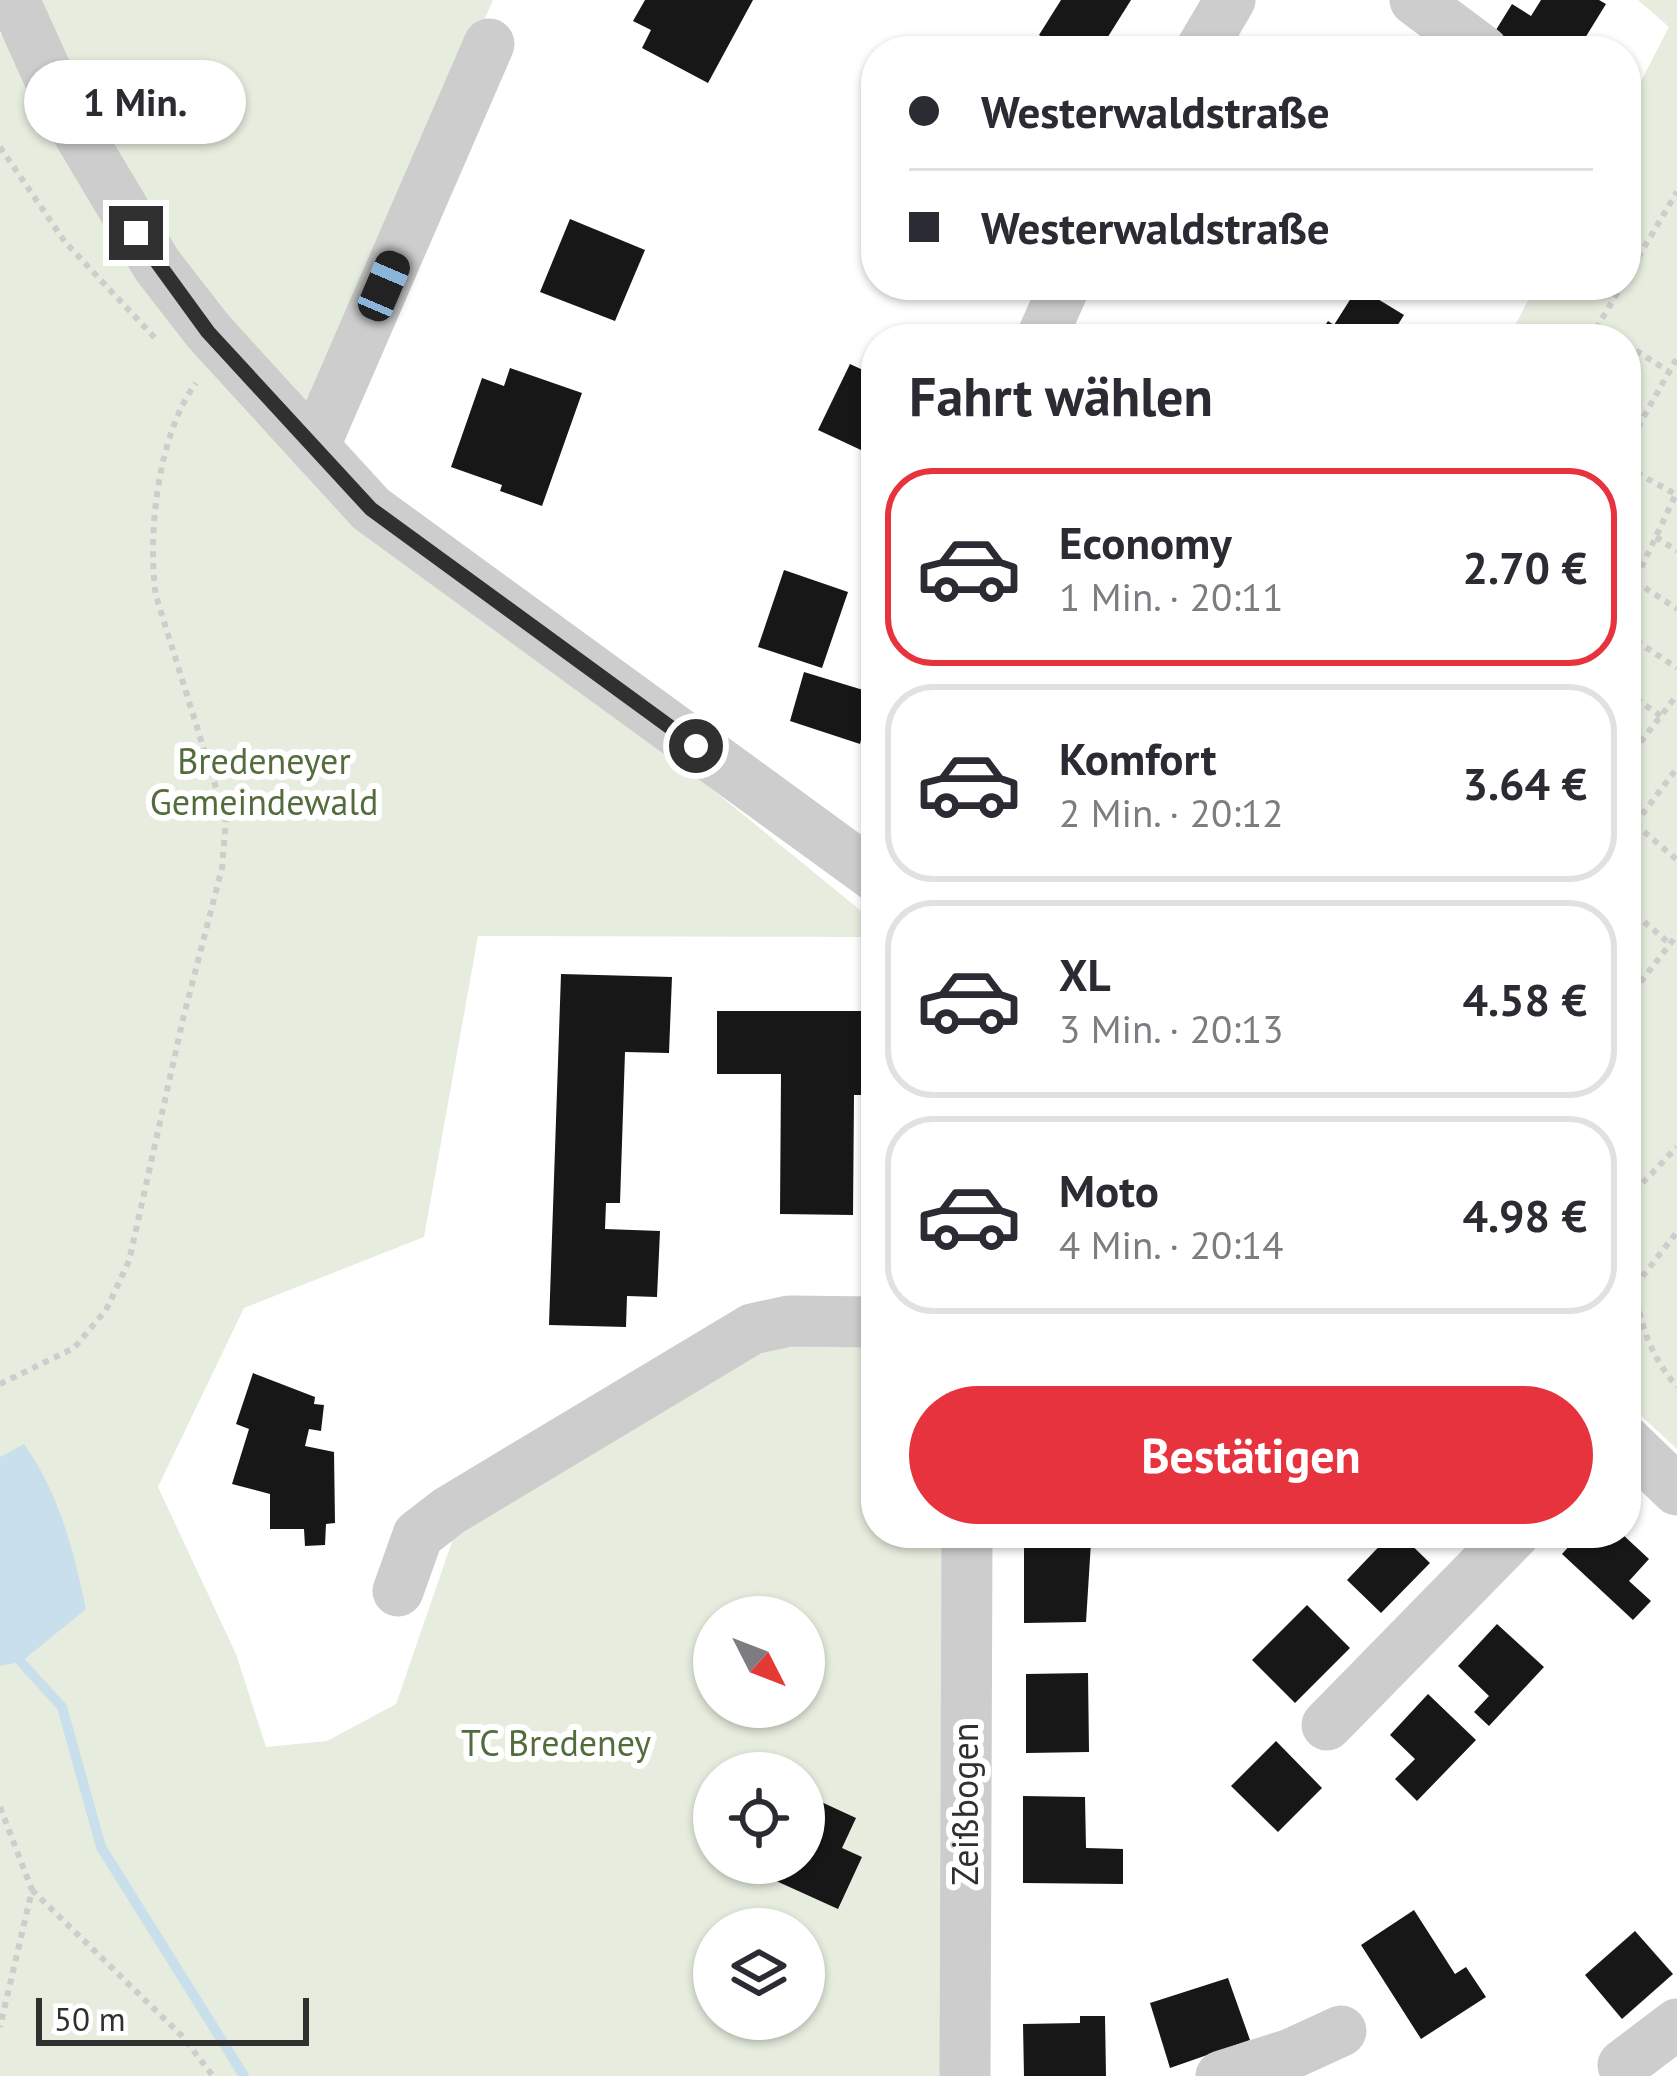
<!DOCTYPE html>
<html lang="de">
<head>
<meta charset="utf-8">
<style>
	body { margin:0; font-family:"PT Sans",sans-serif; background:#f7f7f7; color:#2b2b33; height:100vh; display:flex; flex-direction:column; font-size:45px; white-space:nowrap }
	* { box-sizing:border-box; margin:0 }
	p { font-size:39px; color:#7c7c81 }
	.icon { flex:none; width:66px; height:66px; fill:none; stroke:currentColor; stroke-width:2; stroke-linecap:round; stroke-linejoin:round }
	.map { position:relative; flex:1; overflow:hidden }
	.panel { position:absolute; left:861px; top:324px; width:780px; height:1224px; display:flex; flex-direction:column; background:#fff; border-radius:48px; box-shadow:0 3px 9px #0004 }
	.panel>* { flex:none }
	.top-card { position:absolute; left:861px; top:36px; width:780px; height:264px; border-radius:48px; box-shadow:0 3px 9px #0004; display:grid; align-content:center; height:264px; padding:0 48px; background:#fff }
	.needle { width:78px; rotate:132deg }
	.tools { position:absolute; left:693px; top:1596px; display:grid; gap:24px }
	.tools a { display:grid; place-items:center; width:132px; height:132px; border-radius:50%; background:#fff; box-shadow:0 3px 9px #0004; font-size:60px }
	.scale { position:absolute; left:36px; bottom:30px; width:273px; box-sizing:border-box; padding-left:12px; border:6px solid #303030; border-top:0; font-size:33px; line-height:42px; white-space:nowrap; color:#303030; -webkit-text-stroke:9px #fff; paint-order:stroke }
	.end { position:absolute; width:54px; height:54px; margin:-27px; border:15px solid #303030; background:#fff; box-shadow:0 0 0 6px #fff }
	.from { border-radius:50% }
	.bubble { position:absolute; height:84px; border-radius:42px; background:#fff; box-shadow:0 3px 9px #0004; font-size:39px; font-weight:700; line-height:84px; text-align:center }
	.car { position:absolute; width:36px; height:72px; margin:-36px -18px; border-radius:15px; box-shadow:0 0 9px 3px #0007; background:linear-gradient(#222 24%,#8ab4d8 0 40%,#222 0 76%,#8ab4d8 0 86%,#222 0) }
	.top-card b { display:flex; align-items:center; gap:42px; height:114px; font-size:45px }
	.top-card b+b { border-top:3px solid #e1e1e2 }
	.top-card i { width:30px; height:30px; background:#2b2b33 }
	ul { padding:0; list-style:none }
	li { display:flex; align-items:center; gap:36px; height:198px; margin:0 24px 18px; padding:0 24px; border:6px solid #e1e1e2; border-radius:48px }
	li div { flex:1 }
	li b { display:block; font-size:45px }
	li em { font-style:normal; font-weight:700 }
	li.selected { border-color:#e6333e }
	li>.icon { width:108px; height:108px; stroke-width:1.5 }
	h2 { padding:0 48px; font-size:54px; line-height:144px }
	.primary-button { display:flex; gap:24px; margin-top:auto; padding:24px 48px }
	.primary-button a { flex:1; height:138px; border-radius:72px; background:#e6333e; color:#fff; font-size:48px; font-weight:700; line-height:138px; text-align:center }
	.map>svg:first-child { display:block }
	.green { fill:#e6edde; fill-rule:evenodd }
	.water { fill:#cadfec }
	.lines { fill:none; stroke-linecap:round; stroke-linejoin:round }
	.stream { stroke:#cadfec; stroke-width:10 }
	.building { fill:#171717 }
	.path { stroke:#cdcdcd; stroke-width:6; stroke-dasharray:6 6; stroke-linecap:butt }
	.minor { stroke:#cdcdcd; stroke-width:51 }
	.route { stroke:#303030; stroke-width:15 }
	.labels { text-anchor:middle; stroke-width:12; stroke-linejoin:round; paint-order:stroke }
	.park-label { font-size:36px; fill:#526c3c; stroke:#fff }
	.street-label { font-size:36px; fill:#303030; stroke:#fff }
</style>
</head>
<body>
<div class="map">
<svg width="1677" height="2076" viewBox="0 0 1677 2076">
	<rect width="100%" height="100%" fill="#fff"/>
	<!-- green -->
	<g class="green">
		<path d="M0,0H493L299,452L876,923V937L478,936L424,1237L244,1308L158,1487L236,1654L266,1747L327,1741L396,1704L457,1527L721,1354L876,1332V1533H961L963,2076H0V33L7,44ZM714,1617H804V1707H714ZM714,1773H804V1863H714ZM714,1929H804V2019H714Z"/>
		<polygon points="1638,0 1677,0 1677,1449 1626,1402 1626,339 1508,339 1536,285 1626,285 1626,110 1669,27"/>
	</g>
	<!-- water -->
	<path class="water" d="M24,1444C60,1495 73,1549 86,1609L21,1662L0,1666V1457Z"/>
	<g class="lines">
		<!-- stream -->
		<polyline class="stream" points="21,1662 62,1707 101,1847 244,2076"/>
	</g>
	<!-- building -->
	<g class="building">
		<polygon points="645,0 753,0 708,83 642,48 651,30 633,21"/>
		<polygon points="1061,0 1131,0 1099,51 1064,51 1039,35"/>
		<polygon points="1541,0 1599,0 1606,4 1577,51 1512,51 1491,38 1512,4 1531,16"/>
		<polygon points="570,219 645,250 615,321 540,292"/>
		<polygon points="1358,287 1404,315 1389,339 1316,339 1328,321 1334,325"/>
		<polygon points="850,364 876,376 876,457 818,430"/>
		<polygon points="510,368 582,393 542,506 500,491 502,485 451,467 482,378 504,386"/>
		<polygon points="784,570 848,592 822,668 758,647"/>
		<polygon points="804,672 873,693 860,744 790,721"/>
		<polygon points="561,974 672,977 669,1053 625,1052 620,1203 606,1203 605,1229 660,1231 657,1297 627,1296 626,1327 549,1325"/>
		<polygon points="717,1011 863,1011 862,1095 854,1095 853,1215 780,1214 781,1074 717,1074"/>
		<polygon points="253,1373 315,1397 314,1404 324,1405 321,1431 309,1429 305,1446 334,1452 335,1523 326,1524 325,1545 305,1546 304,1529 270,1529 270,1494 232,1484 249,1429 236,1424"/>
		<polygon points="1392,1533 1399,1533 1430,1563 1381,1613 1347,1580"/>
		<polygon points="1581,1533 1621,1533 1649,1559 1629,1581 1651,1601 1633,1620 1562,1554"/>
		<polygon points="1024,1542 1091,1542 1086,1622 1024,1623"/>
		<polygon points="1307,1605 1350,1648 1295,1703 1252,1660"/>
		<polygon points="1497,1624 1544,1667 1489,1726 1474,1712 1489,1696 1458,1666"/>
		<polygon points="1088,1673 1089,1752 1026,1753 1026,1674"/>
		<polygon points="1428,1694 1476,1740 1417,1801 1395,1779 1415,1759 1390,1735"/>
		<polygon points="1276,1741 1322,1788 1278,1832 1231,1786"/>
		<polygon points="804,1794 856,1818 842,1848 862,1857 838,1909 763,1875 769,1863 804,1863"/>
		<polygon points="1023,1796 1085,1797 1086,1848 1123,1849 1123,1884 1023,1883"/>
		<polygon points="1414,1910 1455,1974 1466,1967 1486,1997 1421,2039 1361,1945"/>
		<polygon points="1635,1931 1673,1974 1622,2019 1585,1975"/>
		<polygon points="1228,1978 1250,2040 1170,2068 1150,2003"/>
		<polygon points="1080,2016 1105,2016 1106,2076 1024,2076 1023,2024 1080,2023"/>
	</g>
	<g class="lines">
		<!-- path -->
		<g class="path">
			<polyline points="0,147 65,242 156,339"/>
			<polyline points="1626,278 1677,192"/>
			<polyline points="1596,325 1618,339"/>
			<polyline points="1590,339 1622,285"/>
			<polyline points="1626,344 1668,371"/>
			<polyline points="1626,448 1677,358"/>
			<polyline points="1626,467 1677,495"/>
			<polyline points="1656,537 1677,551"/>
			<polyline points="1635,581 1677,609"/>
			<polyline points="1626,600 1676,494"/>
			<polyline points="1626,634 1677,668"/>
			<polyline points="1626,692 1661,716"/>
			<polyline points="1626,761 1677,695"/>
			<polyline points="1626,816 1677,860"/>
			<polyline points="1635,824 1677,768"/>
			<polyline points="1626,906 1670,944"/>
			<polyline points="1626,976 1638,986"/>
			<polyline points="1626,1001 1677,935"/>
			<polyline points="1626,1200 1677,1147"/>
			<path d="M1626,1282L1635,1286C1640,1326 1651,1356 1677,1387"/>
			<polyline points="1635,1286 1677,1232"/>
			<path d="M0,1384L74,1348L106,1310L129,1261L183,1019L222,868L226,820L156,596C147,534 158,434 196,383"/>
			<polyline points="0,1807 32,1890 0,2027"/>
			<polyline points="32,1890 182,2036 213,2076"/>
		</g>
		<!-- minor -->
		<g class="minor">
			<polyline points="14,0 61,104 157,265 209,332 371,509 876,877"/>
			<polyline points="1415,0 1483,51"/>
			<polyline points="1200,51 1230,0"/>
			<polyline points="1041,339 1065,285"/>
			<polyline points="314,447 489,44"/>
			<polyline points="1626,1441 1677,1490"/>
			<polyline points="398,1591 418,1535 449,1511 752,1329 789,1321 876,1322"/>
			<polyline points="1327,1725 1515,1533"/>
			<polyline points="1623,2065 1677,2024"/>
			<polyline points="965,2076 967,1533"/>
			<polyline points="1221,2076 1291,2054 1341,2031"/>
		</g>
	</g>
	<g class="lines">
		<!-- route -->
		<polyline class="route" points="136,233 208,332 371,509 696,746"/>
	</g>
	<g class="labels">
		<!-- park labels -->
		<g class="park-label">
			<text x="264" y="774">Bredeneyer<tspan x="264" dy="41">Gemeindewald</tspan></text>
			<text x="556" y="1756">TC Bredeney</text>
		</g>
		<!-- street labels -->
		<g class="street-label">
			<text transform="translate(965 1804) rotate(-90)" y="13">Zeißbogen</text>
		</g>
	</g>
</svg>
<div class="tools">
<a><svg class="needle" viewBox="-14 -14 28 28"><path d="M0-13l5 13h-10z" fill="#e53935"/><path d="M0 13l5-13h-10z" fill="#7c7c81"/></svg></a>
<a><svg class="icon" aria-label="locate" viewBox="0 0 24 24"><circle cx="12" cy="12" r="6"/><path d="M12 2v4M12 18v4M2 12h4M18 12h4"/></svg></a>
<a><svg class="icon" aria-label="layers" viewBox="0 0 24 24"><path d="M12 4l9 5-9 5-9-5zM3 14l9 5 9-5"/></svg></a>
</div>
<div class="scale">50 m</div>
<i class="end from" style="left:696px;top:746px"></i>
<i class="end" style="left:136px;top:233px"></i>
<div class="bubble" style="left:24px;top:60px;width:222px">1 Min.</div>
<i class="car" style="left:384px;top:286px;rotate:23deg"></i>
<div class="top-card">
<b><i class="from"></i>Westerwaldstraße</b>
<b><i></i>Westerwaldstraße</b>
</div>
<section class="panel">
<h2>Fahrt wählen</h2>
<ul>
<li class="selected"><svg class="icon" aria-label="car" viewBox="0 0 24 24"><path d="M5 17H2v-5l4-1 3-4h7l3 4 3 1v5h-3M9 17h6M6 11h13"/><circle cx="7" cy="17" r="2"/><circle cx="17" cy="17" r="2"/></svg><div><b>Economy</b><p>1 Min. · 20:11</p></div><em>2.70 €</em></li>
<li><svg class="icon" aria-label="car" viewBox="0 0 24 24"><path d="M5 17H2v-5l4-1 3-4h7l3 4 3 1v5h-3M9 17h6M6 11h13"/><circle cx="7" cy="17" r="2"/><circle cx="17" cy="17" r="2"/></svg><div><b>Komfort</b><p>2 Min. · 20:12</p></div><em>3.64 €</em></li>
<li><svg class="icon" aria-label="car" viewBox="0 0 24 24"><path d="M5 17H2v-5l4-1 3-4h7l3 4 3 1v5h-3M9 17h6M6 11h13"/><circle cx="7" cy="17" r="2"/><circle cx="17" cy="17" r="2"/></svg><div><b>XL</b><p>3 Min. · 20:13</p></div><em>4.58 €</em></li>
<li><svg class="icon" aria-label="car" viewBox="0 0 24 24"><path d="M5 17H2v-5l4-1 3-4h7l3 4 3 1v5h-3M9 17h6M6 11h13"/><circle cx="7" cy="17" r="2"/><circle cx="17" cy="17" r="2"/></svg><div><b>Moto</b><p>4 Min. · 20:14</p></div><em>4.98 €</em></li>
</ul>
<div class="primary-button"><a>Bestätigen</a></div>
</section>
</div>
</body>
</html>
